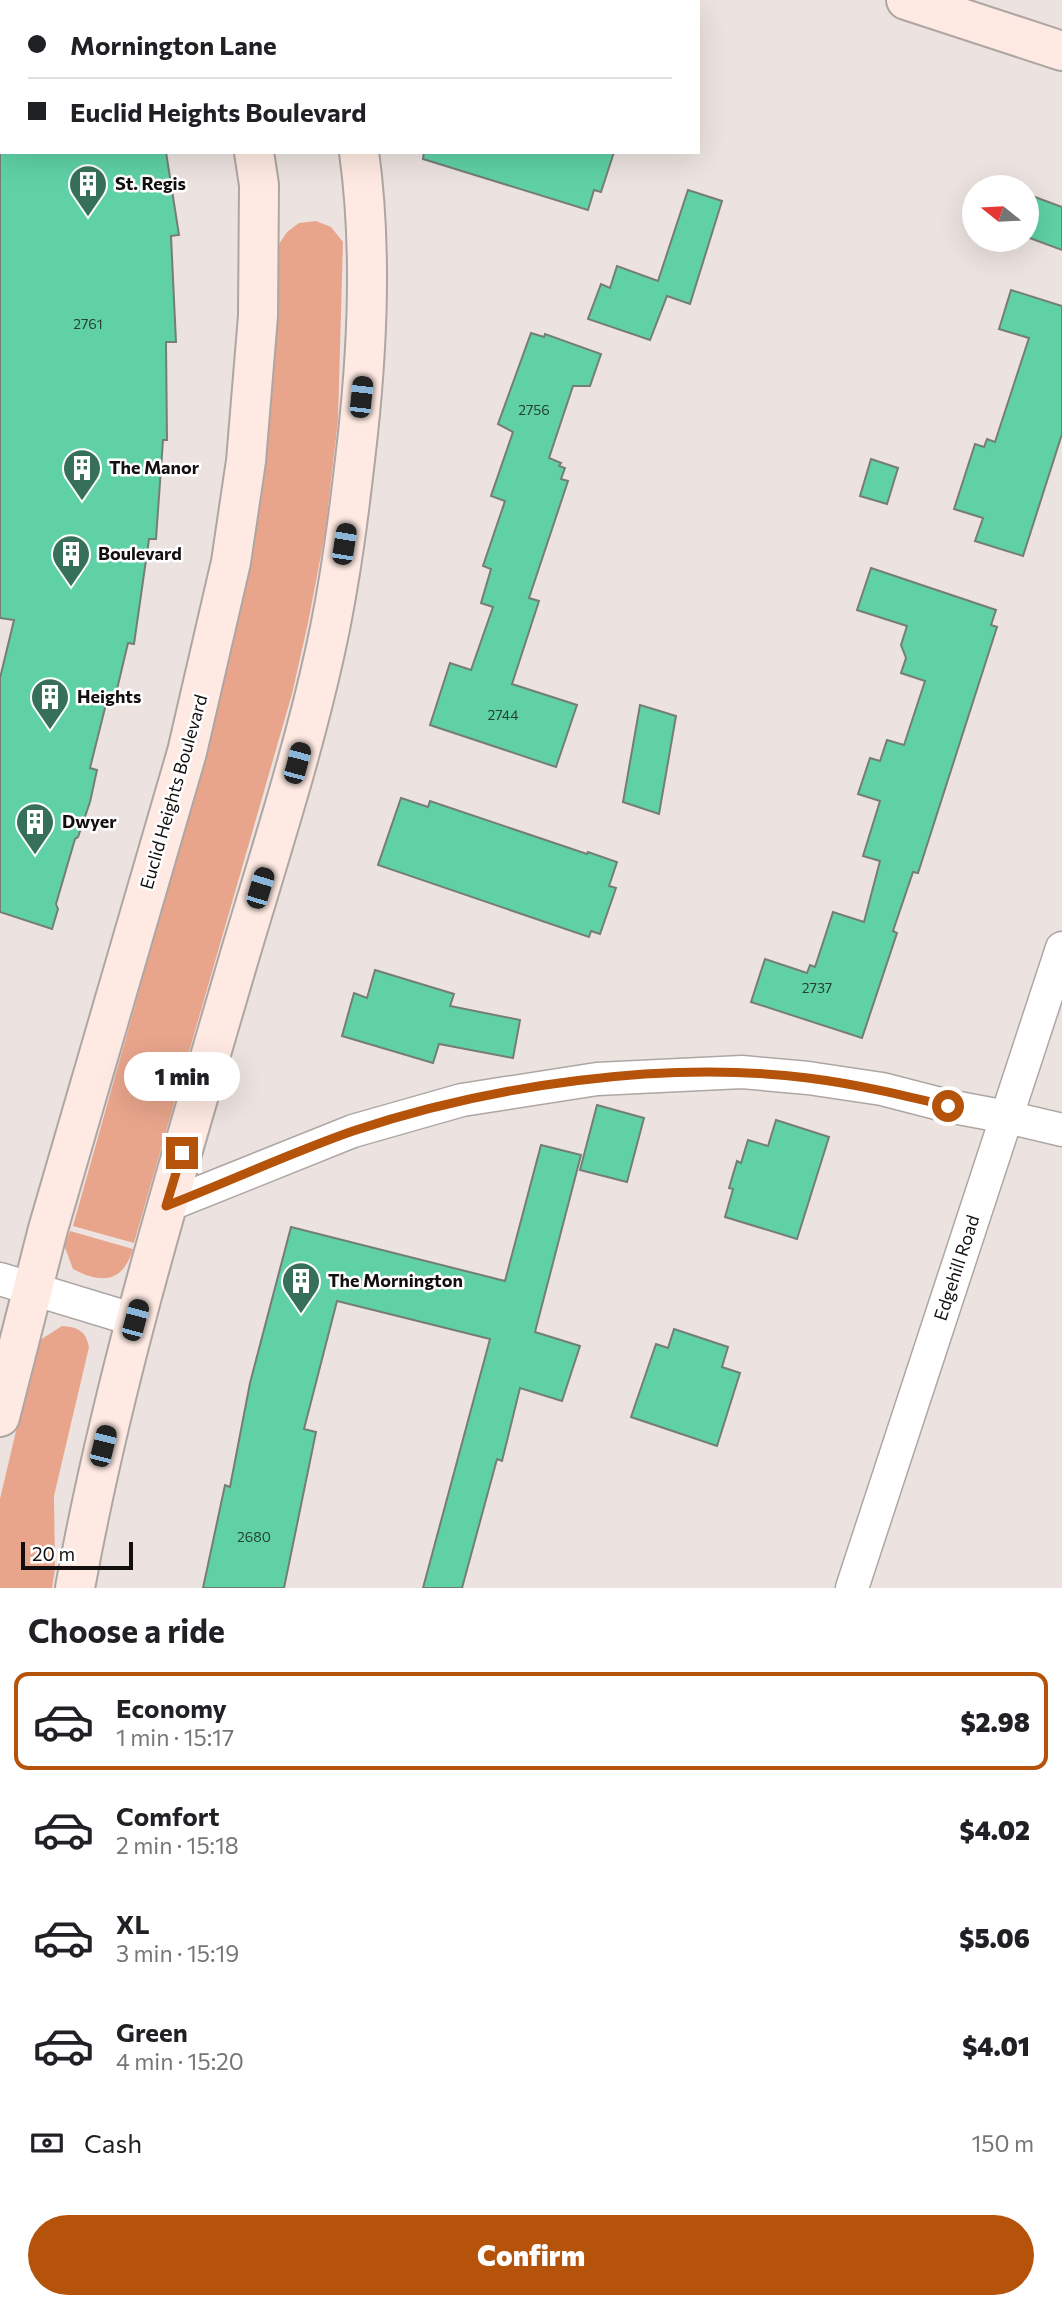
<!DOCTYPE html>
<html lang="en">
<head>
<meta charset="utf-8">
<style>
	body { margin:0; font-family:Commissioner,sans-serif; background:#f2f2f2; color:#202124; height:100vh; display:flex; flex-direction:column; font-size:26px; white-space:nowrap }
	* { box-sizing:border-box; margin:0 }
	p { font-size:23px; color:#757577 }
	.icon { flex:none; width:38px; height:38px; fill:none; stroke:currentColor; stroke-width:2; stroke-linecap:round; stroke-linejoin:round }
	.map { position:relative; height:1588px; overflow:hidden }
	.sheet { display:flex; flex-direction:column; background:#fff; flex:1 }
	.sheet>* { flex:none }
	.top-card { position:absolute; left:0px; top:0px; width:700px; height:154px; box-shadow:0 7px 28px #0002; display:grid; align-content:center; height:154px; padding:0 28px; background:#fff }
	.needle { width:46px; rotate:288deg }
	.controls { position:absolute; left:962px; top:175px; display:grid; gap:14px }
	.controls a { display:grid; place-items:center; width:77px; height:77px; border-radius:50%; background:#fff; box-shadow:0 7px 28px #0002; font-size:35px }
	.scale { position:absolute; left:21px; bottom:18px; width:112px; box-sizing:border-box; padding-left:7px; border:4px solid #120f0e; border-top:0; font-size:19px; line-height:24px; white-space:nowrap; color:#120f0e; -webkit-text-stroke:5px #fff; paint-order:stroke }
	.end { position:absolute; width:32px; height:32px; margin:-16px; border:9px solid #b45309; background:#fff; box-shadow:0 0 0 4px #fff }
	.from { border-radius:50% }
	.bubble { position:absolute; height:49px; border-radius:24px; background:#fff; box-shadow:0 7px 28px #0002; font-size:23px; font-weight:800; line-height:49px; text-align:center }
	.car { position:absolute; width:21px; height:42px; margin:-21px -10px; border-radius:9px; box-shadow:0 0 5px 2px #0007; background:linear-gradient(#222 24%,#8ab4d8 0 40%,#222 0 76%,#8ab4d8 0 86%,#222 0) }
	.top-card b { display:flex; align-items:center; gap:24px; height:66px; font-size:26px }
	.top-card b+b { border-top:2px solid #e0e0e0 }
	.top-card i { width:18px; height:18px; background:#202124 }
	ul { padding:0; list-style:none }
	li { display:flex; align-items:center; gap:21px; height:98px; margin:0 14px 10px; padding:0 14px; border:4px solid transparent; border-radius:14px }
	li div { flex:1 }
	li b { display:block; font-size:26px }
	li em { font-style:normal; font-weight:800 }
	li.selected { border-color:#b45309 }
	li>.icon { width:63px; height:63px; stroke-width:1.5 }
	h2 { padding:0 28px; font-size:32px; line-height:84px }
	.pay { display:flex; align-items:center; gap:18px; height:77px; padding:0 28px; font-size:26px }
	.pay p { margin-inline-start:auto }
	.action { display:flex; gap:14px; margin-top:auto; padding:14px 28px }
	.action a { flex:1; height:80px; border-radius:42px; background:#b45309; color:#fff; font-size:28px; font-weight:800; line-height:80px; text-align:center }
	.map>svg:first-child { display:block }
	.green { fill:#e8a58c }
	.building { fill:#5fd1a5; stroke:#757d79; stroke-width:2 }
	.lines { fill:none; stroke-linecap:round; stroke-linejoin:round }
	.street-casing { stroke:#aea6a3; stroke-width:35 }
	.secondary-casing { stroke:#aea6a3; stroke-width:42 }
	.street { stroke:#fff; stroke-width:32 }
	.secondary { stroke:#feeae2; stroke-width:38 }
	.route { stroke:#b45309; stroke-width:9 }
	.labels { text-anchor:middle; stroke-width:5; stroke-linejoin:round; paint-order:stroke }
	.number-label { font-size:14px; fill:#254034 }
	.poi-label { font-size:18px; font-weight:bold; fill:#120f0e; stroke:#fff; text-anchor:start }
	.street-label { font-size:18px; fill:#120f0e; stroke:#fff }
</style>
</head>
<body>
<div class="map">
<svg width="1062" height="1588" viewBox="0 0 1062 1588">
	<rect width="100%" height="100%" fill="#ece3e0"/>
	<!-- green -->
	<g class="green">
		<polygon points="316,221 331,227 343,242 338,420 325,534 308,623 292,694 134,1243 73,1226 213,728 243,595 270,418 276,319 277,247 287,232 299,223"/>
		<path d="M70,1231L133,1249C123,1283 101,1284 73,1269L64,1245Z"/>
		<path d="M62,1326C78,1327 86,1331 89,1347L54,1496L55,1569L52,1588H0V1499L37,1342Z"/>
	</g>
	<!-- building -->
	<g class="building">
		<polygon points="0,152 166,152 179,235 171,236 176,342 166,342 167,440 163,440 156,539 149,539 134,644 128,643 113,706 106,704 90,768 97,770 90,802 78,837 75,839 56,904 58,909 52,929 0,912 0,678 14,620 0,618"/>
		<polygon points="424,152 614,152 601,192 594,190 588,210 423,159"/>
		<polygon points="688,190 722,201 690,304 667,296 650,340 588,319 601,284 610,288 617,266 658,281"/>
		<polygon points="1027,194 1062,207 1062,250 1027,237"/>
		<polygon points="1011,290 1062,306 1062,434 1023,556 975,541 983,518 954,509 975,444 984,447 987,439 995,442 1029,338 999,329"/>
		<polygon points="531,333 544,337 545,334 601,354 590,386 573,386 549,458 561,463 559,466 565,468 561,479 568,481 529,598 539,601 512,684 577,705 556,767 430,725 450,663 471,670 493,607 481,603 491,569 483,566 505,501 491,496 513,432 498,424"/>
		<polygon points="871,459 898,468 887,504 860,496"/>
		<polygon points="871,568 996,610 991,625 997,627 918,873 913,872 893,931 897,933 862,1038 751,1002 765,959 807,973 810,965 815,967 833,912 864,922 880,861 863,856 880,801 858,794 870,758 880,761 887,740 904,745 925,681 901,673 906,658 901,645 907,626 857,610"/>
		<polygon points="640,705 676,716 659,814 623,802"/>
		<polygon points="401,798 428,807 430,801 587,854 588,852 617,862 609,886 616,888 600,934 591,931 589,937 378,865"/>
		<polygon points="375,970 454,994 450,1006 520,1020 513,1058 439,1044 433,1063 342,1036 354,993 367,998"/>
		<polygon points="597,1105 644,1118 627,1182 580,1170"/>
		<polygon points="776,1120 829,1137 797,1239 725,1217 733,1189 729,1188 737,1161 741,1163 748,1140 768,1146"/>
		<polygon points="541,1145 581,1155 535,1332 580,1346 562,1401 520,1388 502,1461 497,1459 462,1588 423,1588 490,1339 337,1301 304,1429 316,1432 284,1588 203,1588 225,1485 230,1487 250,1383 291,1227 505,1281"/>
		<polygon points="674,1329 728,1347 722,1367 740,1373 717,1446 631,1417 656,1344 668,1348"/>
	</g>
	<g class="lines">
		<defs>
			<g id="street">
				<polyline points="166,1206 353,1131 462,1100 597,1079 742,1072 808,1078 882,1089 948,1106 1007,1117 1062,1130"/>
				<polyline points="0,1279 135,1320"/>
				<polyline points="852,1588 1062,948"/>
			</g>
			<g id="secondary">
				<polyline points="237,0 237,2"/>
				<polyline points="332,0 333,2"/>
				<polyline points="906,0 1062,51"/>
				<polyline points="0,1417 48,1229 187,752 231,562 246,461 258,316 259,185 254,152"/>
				<path d="M75,1588C114,1374 178,1167 239,958C269,857 302,756 325,652C341,580 350,506 358,433C368,340 372,245 359,152"/>
			</g>
		</defs>
		<!-- street casing -->
		<use href="#street" class="street-casing"/>
		<!-- secondary casing -->
		<use href="#secondary" class="secondary-casing"/>
		<!-- street -->
		<use href="#street" class="street"/>
		<!-- secondary -->
		<use href="#secondary" class="secondary"/>
	</g>
	<g class="lines">
		<!-- route -->
		<path class="route" d="M182,1153L166,1206C228,1182 290,1153 353,1131C490,1085 664,1060 808,1078C856,1084 902,1095 948,1106"/>
	</g>
	<!-- icons -->
	<defs>
		<symbol id="building-pin" viewBox="-11 -11 22 30"><path d="M0 17L-7.5 6A9.5 9.5 0 1 1 7.5 6Z" fill="#377059" stroke="#fff"/><path d="M-4-6H4V6H1V3H-1V6H-4ZM-2.5-4.3h1.7v1.8h-1.7ZM.8-4.3h1.7v1.8H.8ZM-2.5-1h1.7V.8h-1.7ZM.8-1h1.7V.8H.8Z" fill="#fff"/></symbol>
	</defs>
	<g fill-rule="evenodd">
		<use href="#building-pin" x="66" y="162" width="44" height="60"/>
		<use href="#building-pin" x="60" y="446" width="44" height="60"/>
		<use href="#building-pin" x="49" y="532" width="44" height="60"/>
		<use href="#building-pin" x="28" y="675" width="44" height="60"/>
		<use href="#building-pin" x="13" y="800" width="44" height="60"/>
		<use href="#building-pin" x="279" y="1259" width="44" height="60"/>
	</g>
	<g class="labels">
		<!-- number labels -->
		<g class="number-label">
			<text x="88" y="329">2761</text>
			<text x="534" y="415">2756</text>
			<text x="503" y="720">2744</text>
			<text x="817" y="993">2737</text>
			<text x="254" y="1542">2680</text>
		</g>
		<!-- poi labels -->
		<g class="poi-label">
			<text x="115" y="190">St. Regis</text>
			<text x="109" y="474">The Manor</text>
			<text x="98" y="560">Boulevard</text>
			<text x="77" y="703">Heights</text>
			<text x="62" y="828">Dwyer</text>
			<text x="328" y="1287">The Mornington</text>
		</g>
		<!-- street labels -->
		<g class="street-label">
			<text transform="translate(174 792) rotate(-74)" y="6">Euclid Heights Boulevard</text>
			<text transform="translate(957 1268) rotate(-72)" y="6">Edgehill Road</text>
		</g>
	</g>
</svg>
<div class="controls">
<a><svg class="needle" viewBox="-14 -14 28 28"><path d="M0-13l5 13h-10z" fill="#e53935"/><path d="M0 13l5-13h-10z" fill="#757577"/></svg></a>
</div>
<div class="scale">20 m</div>
<i class="end from" style="left:948px;top:1106px"></i>
<i class="end" style="left:182px;top:1153px"></i>
<div class="bubble" style="left:124px;top:1052px;width:116px">1 min</div>
<i class="car" style="left:361px;top:397px;rotate:6deg"></i>
<i class="car" style="left:344px;top:544px;rotate:9deg"></i>
<i class="car" style="left:297px;top:763px;rotate:15deg"></i>
<i class="car" style="left:260px;top:888px;rotate:17deg"></i>
<i class="car" style="left:135px;top:1320px;rotate:15deg"></i>
<i class="car" style="left:103px;top:1446px;rotate:14deg"></i>
<div class="top-card">
<b><i class="from"></i>Mornington Lane</b>
<b><i></i>Euclid Heights Boulevard</b>
</div>
</div>
<section class="sheet">
<h2>Choose a ride</h2>
<ul>
<li class="selected"><svg class="icon" aria-label="car" viewBox="0 0 24 24"><path d="M5 17H2v-5l4-1 3-4h7l3 4 3 1v5h-3M9 17h6M6 11h13"/><circle cx="7" cy="17" r="2"/><circle cx="17" cy="17" r="2"/></svg><div><b>Economy</b><p>1 min · 15:17</p></div><em>$2.98</em></li>
<li><svg class="icon" aria-label="car" viewBox="0 0 24 24"><path d="M5 17H2v-5l4-1 3-4h7l3 4 3 1v5h-3M9 17h6M6 11h13"/><circle cx="7" cy="17" r="2"/><circle cx="17" cy="17" r="2"/></svg><div><b>Comfort</b><p>2 min · 15:18</p></div><em>$4.02</em></li>
<li><svg class="icon" aria-label="car" viewBox="0 0 24 24"><path d="M5 17H2v-5l4-1 3-4h7l3 4 3 1v5h-3M9 17h6M6 11h13"/><circle cx="7" cy="17" r="2"/><circle cx="17" cy="17" r="2"/></svg><div><b>XL</b><p>3 min · 15:19</p></div><em>$5.06</em></li>
<li><svg class="icon" aria-label="car" viewBox="0 0 24 24"><path d="M5 17H2v-5l4-1 3-4h7l3 4 3 1v5h-3M9 17h6M6 11h13"/><circle cx="7" cy="17" r="2"/><circle cx="17" cy="17" r="2"/></svg><div><b>Green</b><p>4 min · 15:20</p></div><em>$4.01</em></li>
</ul>
<div class="pay"><svg class="icon" aria-label="cash" viewBox="0 0 24 24"><path d="M3 7h18v10H3z"/><circle cx="12" cy="12" r="2"/></svg>Cash<p>150 m</p></div>
<div class="action"><a>Confirm</a></div>
</section>
</body>
</html>
